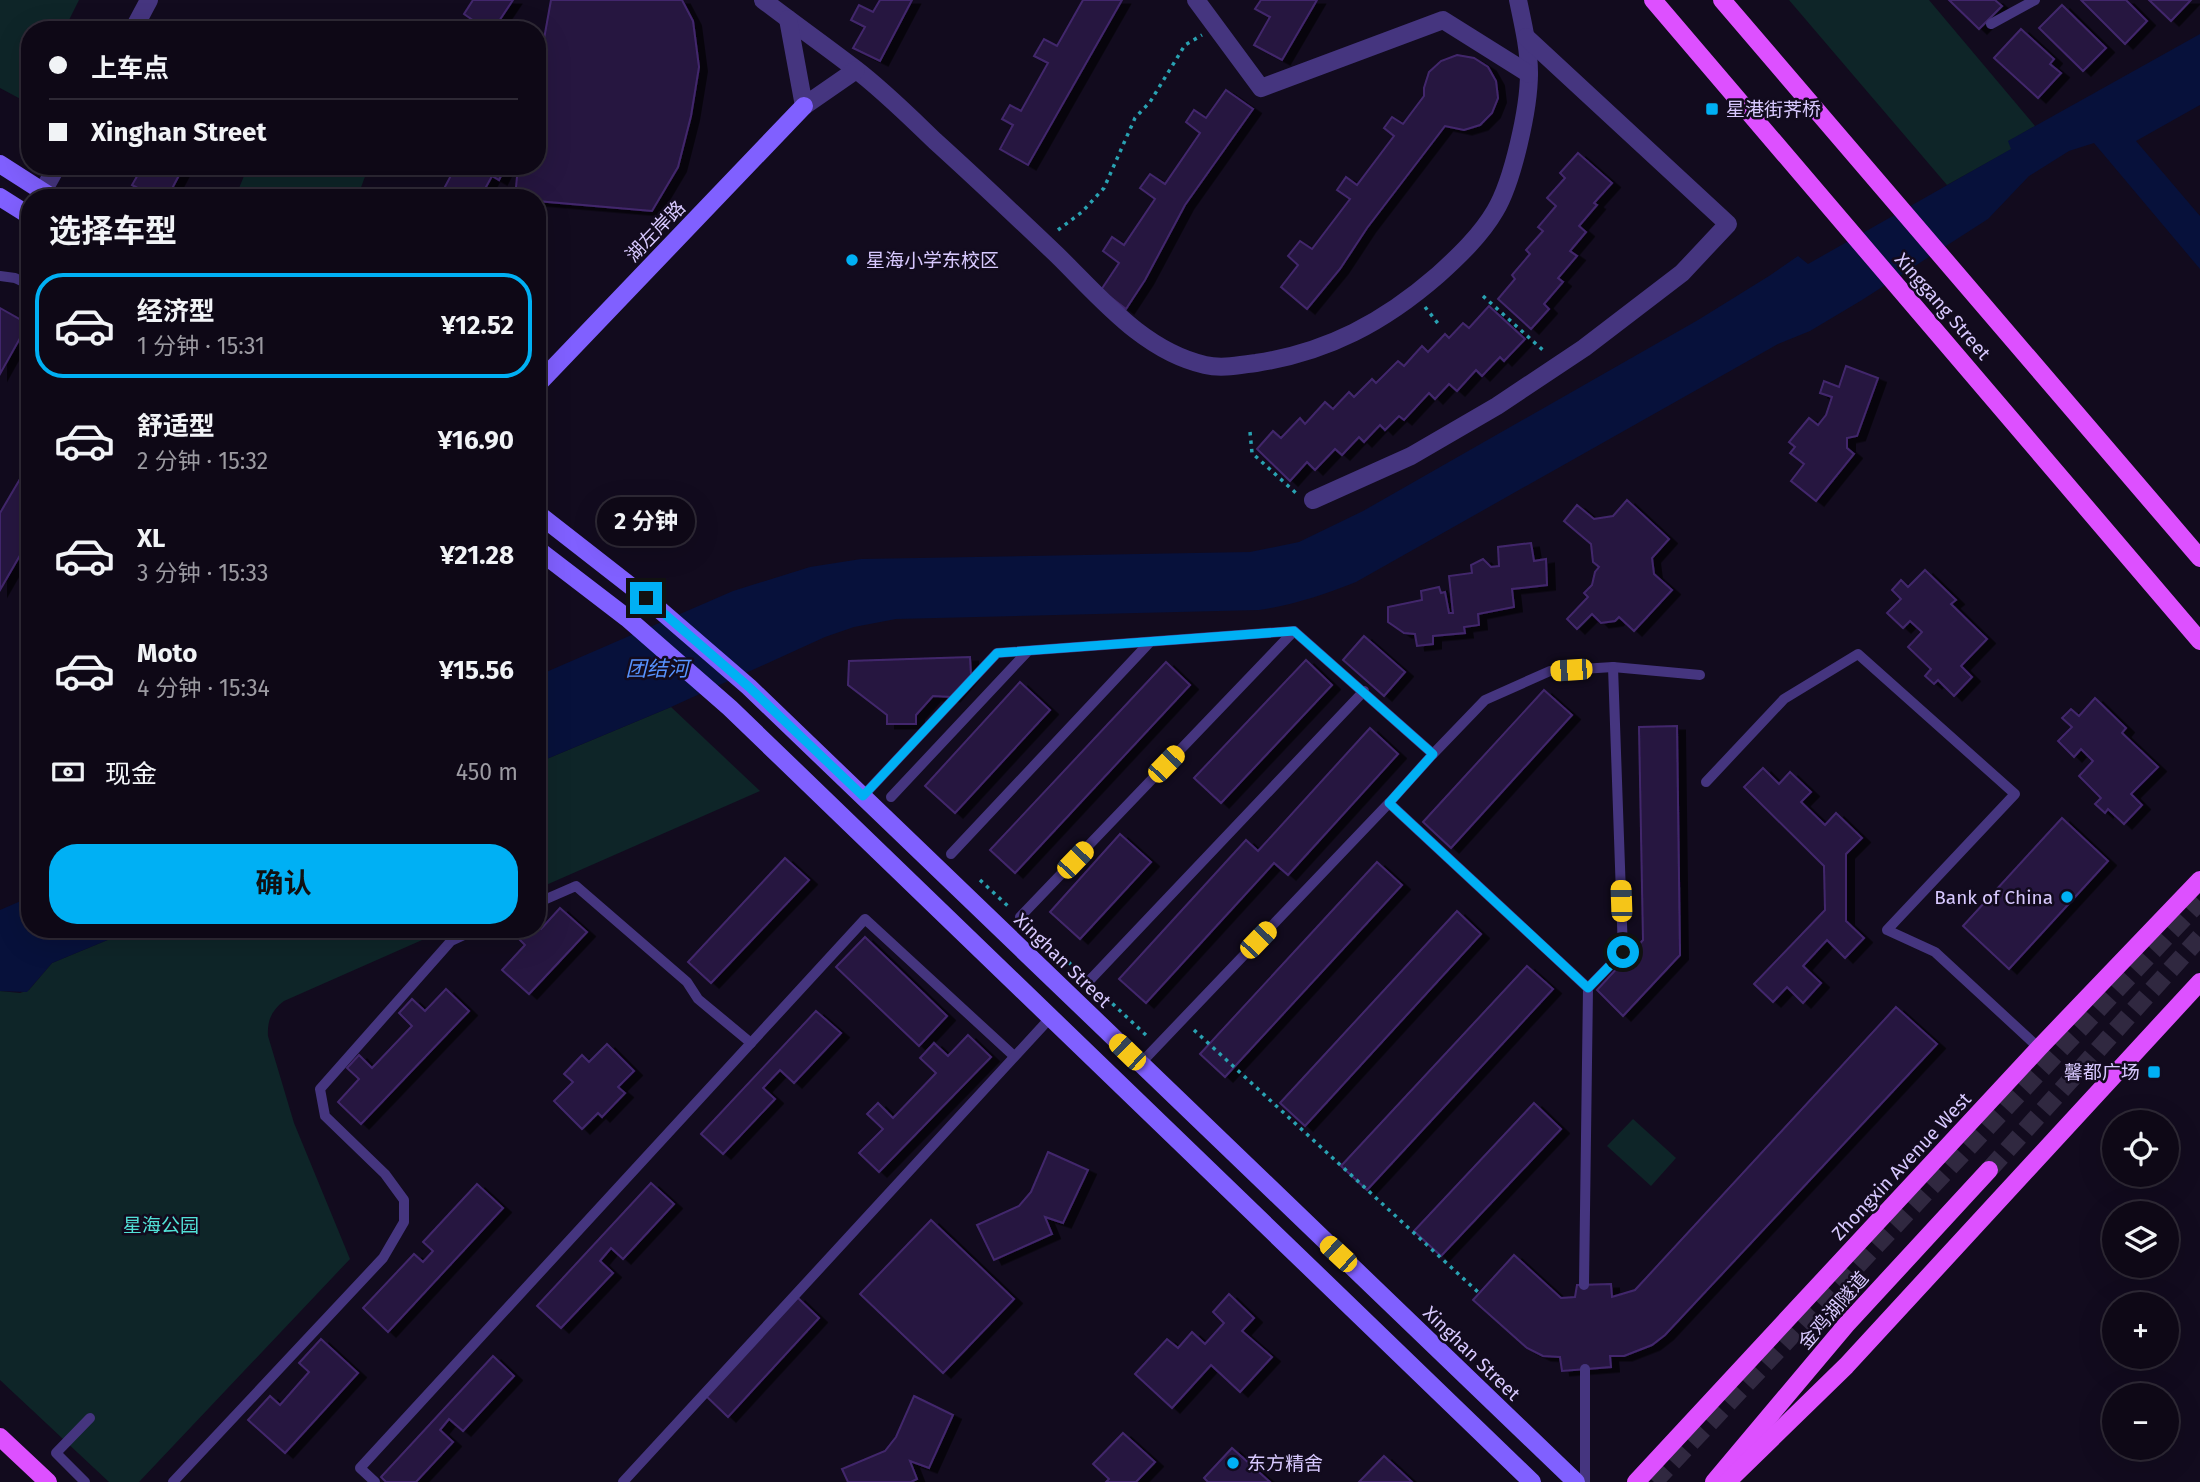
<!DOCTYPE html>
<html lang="zh">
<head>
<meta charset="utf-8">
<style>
	body { margin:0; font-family:"Fira Sans","Noto Sans SC",sans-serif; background:#17111f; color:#f1f3f6; height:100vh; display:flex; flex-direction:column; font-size:26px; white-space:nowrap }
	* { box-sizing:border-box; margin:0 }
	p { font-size:23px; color:#9b9aa1 }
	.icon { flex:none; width:38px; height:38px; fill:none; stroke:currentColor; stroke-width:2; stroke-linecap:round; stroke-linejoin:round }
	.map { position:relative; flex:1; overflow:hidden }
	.sheet { position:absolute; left:21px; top:189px; width:525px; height:749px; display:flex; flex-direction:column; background:#0e0816; border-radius:28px; box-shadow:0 7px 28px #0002,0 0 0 2px #2e2935 }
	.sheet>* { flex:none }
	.top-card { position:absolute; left:21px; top:21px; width:525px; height:154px; border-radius:28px; box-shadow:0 7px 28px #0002,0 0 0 2px #2e2935; display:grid; align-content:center; height:154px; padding:0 28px; background:#0e0816 }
	.buttons { position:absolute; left:2102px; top:1110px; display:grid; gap:14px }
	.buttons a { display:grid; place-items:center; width:77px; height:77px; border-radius:50%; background:#0e0816; box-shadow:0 7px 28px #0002,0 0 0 2px #2e2935; font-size:35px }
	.end { position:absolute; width:32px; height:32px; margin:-16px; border:9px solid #00b0f4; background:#111; box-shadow:0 0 0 4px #111 }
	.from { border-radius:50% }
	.bubble { position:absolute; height:49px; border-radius:24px; background:#0e0816; box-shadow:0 7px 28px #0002,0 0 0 2px #2e2935; font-size:23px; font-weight:700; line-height:49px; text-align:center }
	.car { position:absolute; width:21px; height:42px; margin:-21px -10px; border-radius:9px; box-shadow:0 0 5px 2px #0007; background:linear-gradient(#f5c518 24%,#345 0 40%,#f5c518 0 76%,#345 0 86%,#f5c518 0) }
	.top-card b { display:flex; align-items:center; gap:24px; height:66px; font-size:26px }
	.top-card b+b { border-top:2px solid #2e2935 }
	.top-card i { width:18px; height:18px; background:#f1f3f6 }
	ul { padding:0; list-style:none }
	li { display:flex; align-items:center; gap:21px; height:105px; margin:0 14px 10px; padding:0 14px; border:4px solid transparent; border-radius:28px }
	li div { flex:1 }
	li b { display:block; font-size:26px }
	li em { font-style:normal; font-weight:700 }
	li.selected { border-color:#00b0f4 }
	li>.icon { width:63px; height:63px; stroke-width:1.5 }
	h2 { padding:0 28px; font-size:32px; line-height:84px }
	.pay { display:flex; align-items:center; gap:18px; height:77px; padding:0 28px; font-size:26px }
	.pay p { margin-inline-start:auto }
	.action { display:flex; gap:14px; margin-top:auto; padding:14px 28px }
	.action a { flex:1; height:80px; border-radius:28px; background:#00b0f4; color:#111; font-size:28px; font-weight:700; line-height:80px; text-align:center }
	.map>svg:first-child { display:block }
	.green { fill:#0e2528 }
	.water { fill:#07113b }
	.building { fill:#261740; stroke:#42286c; stroke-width:2; filter:url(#shadow) }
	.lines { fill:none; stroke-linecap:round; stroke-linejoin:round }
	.primary-tunnel { stroke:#302840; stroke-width:18; stroke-dasharray:18 9; stroke-linecap:butt }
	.path { stroke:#29a2b2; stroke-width:3.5; stroke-dasharray:3.5 5; stroke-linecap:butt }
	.lane { stroke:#45357f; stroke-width:10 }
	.street { stroke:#45357f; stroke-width:18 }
	.secondary { stroke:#8060ff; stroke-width:18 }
	.primary { stroke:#dd50ff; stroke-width:18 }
	.route { stroke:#00b0f4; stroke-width:9 }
	.poi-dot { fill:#00b0f4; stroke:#120b1e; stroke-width:2.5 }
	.labels { text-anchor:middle; stroke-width:5; stroke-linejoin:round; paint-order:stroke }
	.poi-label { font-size:19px; fill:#d8c9ff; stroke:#120b1e; text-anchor:start }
	.street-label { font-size:19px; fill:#d8c9ff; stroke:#120b1e }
	.park-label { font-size:19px; fill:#52e1d7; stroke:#120b1e }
	.water-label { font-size:21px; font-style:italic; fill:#5793ff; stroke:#120b1e }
</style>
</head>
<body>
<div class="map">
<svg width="2200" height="1482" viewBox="0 0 2200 1482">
	<defs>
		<filter id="shadow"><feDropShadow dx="8" dy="4.5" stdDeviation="0" flood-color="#0009"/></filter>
	</defs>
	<rect width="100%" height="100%" fill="#120b1e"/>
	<!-- green -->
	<g class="green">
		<polygon points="0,0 79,0 64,30 30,30 30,104 0,88"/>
		<polygon points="1789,0 1929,0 2035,126 2009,141 2012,149 1947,185"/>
		<polygon points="248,166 369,166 357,198 235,198"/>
		<polygon points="671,707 760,791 537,889 537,763"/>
		<path d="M134,929H447L284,1001C272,1010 267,1020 268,1036L294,1123L350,1259L139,1482H109L0,1380V991L20,993L29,990L52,963Z"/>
		<polygon points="1633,1119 1676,1158 1651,1186 1607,1146"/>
	</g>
	<!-- water -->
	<g class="water">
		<path d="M2200,34V105L2136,141L2200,216V269L2094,143L2069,151L2029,176L1988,219L1862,300L1810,331L1778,344L1356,582C1323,595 1293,605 1259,610L896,619L854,627L825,637L671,707L537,763V676L733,591L810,567L861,559L1250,552L1299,542L1363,511L1698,320L1769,276L1798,256L1808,264L2011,149L2008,141Z"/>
		<polygon points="30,897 30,929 134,929 52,963 27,992 0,991 0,910"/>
	</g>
	<!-- building -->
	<g class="building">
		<polygon points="473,0 513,0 493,30 487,30 464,14"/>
		<polygon points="551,0 682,0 693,21 699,67 691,116 678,167 652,211 537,201 537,198 515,198 518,166 537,166 537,78"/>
		<polygon points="880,0 912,0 880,61 853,48 865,27 851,20 859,5 873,12"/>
		<polygon points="1083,0 1122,0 1028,165 1000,149 1013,125 1002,119 1010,105 1021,111 1048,63 1034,56 1044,39 1057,46"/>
		<polygon points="1261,0 1317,0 1282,60 1254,45 1270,17 1255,9"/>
		<polygon points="1949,0 1995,0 2002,6 1979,29"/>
		<polygon points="2081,0 2126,0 2147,21 2125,44"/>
		<polygon points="2149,0 2191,0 2171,21"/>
		<polygon points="2062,5 2106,48 2083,71 2039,28"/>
		<polygon points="2021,29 2054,59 2050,64 2061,73 2038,98 1994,58"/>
		<polygon points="1457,55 1474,58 1488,67 1496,81 1498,98 1492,113 1480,125 1464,130 1445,126 1367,228 1340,269 1307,309 1281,287 1298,265 1288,256 1300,241 1312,249 1350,199 1337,190 1346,177 1357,185 1394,136 1384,128 1392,117 1403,124 1424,96 1424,88 1429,72 1441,61"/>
		<polygon points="1226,90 1253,109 1185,205 1145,280 1126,309 1101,290 1119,263 1103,251 1112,237 1124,245 1155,199 1140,188 1150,174 1165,184 1200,133 1186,122 1194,110 1206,118"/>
		<polygon points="1578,153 1612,183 1594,203 1597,205 1579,226 1586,232 1570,251 1577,256 1558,278 1563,282 1544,304 1549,309 1531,329 1498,299 1515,279 1512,275 1530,254 1526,250 1543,231 1538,227 1556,206 1547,198 1565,178 1560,173"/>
		<polygon points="143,166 184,166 167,198 156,198 132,185"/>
		<polygon points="453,166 506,166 499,180 492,176 480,198 439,198 455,168"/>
		<polygon points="1489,306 1525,339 1504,361 1500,357 1482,376 1476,370 1457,391 1449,384 1435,399 1429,393 1404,420 1399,416 1385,430 1380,425 1364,442 1359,437 1342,455 1335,449 1315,470 1307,462 1290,481 1257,449 1273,431 1281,438 1300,418 1305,424 1325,402 1333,409 1349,392 1354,397 1372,379 1376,383 1398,361 1404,366 1422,346 1428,352 1445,334 1449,338 1463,323 1469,328"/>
		<polygon points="0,308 28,324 0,374"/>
		<polygon points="1846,366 1878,378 1857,436 1847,438 1847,448 1854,454 1816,501 1791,481 1804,464 1790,453 1795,447 1789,442 1809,418 1818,425 1826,415 1832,397 1820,393 1824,381 1839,387"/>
		<polygon points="30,462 30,538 0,590 0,513"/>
		<polygon points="1627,500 1669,539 1652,558 1654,574 1672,590 1634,631 1619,617 1615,621 1601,623 1592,614 1577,629 1567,619 1588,597 1584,593 1592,585 1595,572 1599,567 1593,562 1591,544 1564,521 1577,505 1594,519 1613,516"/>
		<polygon points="1531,543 1534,561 1546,559 1547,585 1512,589 1514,607 1478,614 1479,625 1464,627 1465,633 1433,636 1433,644 1417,646 1415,634 1404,633 1388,622 1388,607 1422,600 1421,591 1439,587 1441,593 1445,592 1449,613 1453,613 1449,576 1472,573 1471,565 1483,559 1491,567 1499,566 1498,547"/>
		<polygon points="1925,570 1956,600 1951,604 1987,639 1961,666 1972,677 1954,696 1938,680 1934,684 1925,676 1931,669 1908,647 1922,632 1910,621 1903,628 1887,613 1901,599 1892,590 1901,580 1908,587"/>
		<polygon points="1364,636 1405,672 1384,696 1343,660"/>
		<polygon points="970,657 971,675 952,697 933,696 916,715 916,724 887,724 887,715 848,685 849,661"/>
		<polygon points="1306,660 1332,685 1221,803 1194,778"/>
		<polygon points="1166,662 1190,685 1015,873 990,850"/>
		<polygon points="1020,682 1050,710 955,813 925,786"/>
		<polygon points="1544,690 1572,715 1451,848 1423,822"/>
		<polygon points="2095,698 2126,728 2122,733 2158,767 2131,794 2142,805 2124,824 2108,809 2105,813 2095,804 2101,798 2079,776 2093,761 2081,749 2074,757 2058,741 2072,727 2062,718 2071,709 2079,716"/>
		<polygon points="1677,726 1680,955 1623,1016 1597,990 1643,940 1639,727"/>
		<polygon points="1370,728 1398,754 1288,875 1274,863 1146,1003 1119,979 1246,840 1258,851"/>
		<polygon points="1763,768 1779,784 1790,772 1811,792 1801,802 1825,825 1836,813 1862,838 1846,854 1846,921 1864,938 1845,958 1827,940 1803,966 1821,983 1803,1003 1787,987 1773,1002 1754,984 1825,910 1824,866 1744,787"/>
		<polygon points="2062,818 2108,861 2009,969 1963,926"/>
		<polygon points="1120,834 1151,862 1080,939 1050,912"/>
		<polygon points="785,858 809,880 711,983 688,962"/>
		<polygon points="1377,862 1402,885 1225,1077 1200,1054"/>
		<polygon points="560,908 587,932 529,994 502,970 525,945 516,936 523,929 537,929 537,926 541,929"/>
		<polygon points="1457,911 1481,934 1305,1126 1280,1103"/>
		<polygon points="865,937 947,1016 919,1046 836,967"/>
		<polygon points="1527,966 1553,989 1367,1190 1341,1166"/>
		<polygon points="446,989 469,1011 361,1124 338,1102 359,1079 347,1068 359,1055 372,1068 412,1026 399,1013 412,999 425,1011"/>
		<polygon points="1896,1007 1937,1044 1665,1335 1652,1345 1624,1356 1610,1356 1611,1367 1562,1371 1560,1357 1543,1356 1527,1348 1473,1300 1514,1255 1561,1298 1575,1297 1577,1285 1611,1284 1612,1297 1635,1290"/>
		<polygon points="816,1011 841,1033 794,1083 780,1070 763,1088 775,1099 723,1154 701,1134"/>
		<polygon points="968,1035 991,1057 879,1172 859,1153 883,1129 867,1114 878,1103 893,1118 936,1073 920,1058 934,1043 948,1056"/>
		<polygon points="607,1044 634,1071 618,1087 625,1093 602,1117 598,1113 582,1129 554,1101 573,1082 564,1074 582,1055 589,1062"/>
		<polygon points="1534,1103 1561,1129 1441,1256 1414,1231"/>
		<polygon points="1048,1152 1088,1170 1063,1223 1045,1217 1052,1234 994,1260 977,1225 1019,1206 1031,1192"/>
		<polygon points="651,1183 674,1204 623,1259 611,1248 600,1261 613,1273 561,1328 537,1306"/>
		<polygon points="477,1184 503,1208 388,1332 363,1308 414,1254 423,1262 433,1251 423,1242"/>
		<polygon points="931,1220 1014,1299 943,1373 860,1294"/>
		<polygon points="1229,1294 1254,1318 1242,1331 1272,1357 1240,1392 1211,1365 1172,1408 1135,1374 1167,1339 1178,1348 1192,1332 1205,1344 1224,1323 1213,1312"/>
		<polygon points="797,1297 819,1318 728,1417 706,1396"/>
		<polygon points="321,1339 358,1373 285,1453 248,1420 270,1396 280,1405 309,1372 299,1363"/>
		<polygon points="493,1356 514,1376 463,1431 449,1419 440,1430 453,1442 416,1482 386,1482 381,1477"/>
		<polygon points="914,1396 953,1415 929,1468 910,1461 917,1479 911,1482 848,1482 842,1469 885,1451 896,1437"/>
		<polygon points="1123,1433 1155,1462 1136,1482 1106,1482 1109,1479 1093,1464"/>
		<polygon points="1232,1448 1270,1482 1208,1482 1204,1478"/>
		<polygon points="1384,1456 1412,1482 1359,1482"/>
	</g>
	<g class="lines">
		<!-- primary-tunnel -->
		<g class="primary-tunnel">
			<polyline points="1989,1170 2200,937"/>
			<polyline points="1654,1482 2200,901"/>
		</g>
		<!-- path -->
		<g class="path">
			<polyline points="1058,230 1082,212 1104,188 1135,118 1150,102 1185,45 1202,35"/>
			<polyline points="1483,296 1545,352"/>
			<polyline points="1425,307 1440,326"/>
			<polyline points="1250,432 1252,453 1297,494"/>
			<polyline points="980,880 1010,908"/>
			<polyline points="1031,927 1079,972"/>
			<polyline points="1100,992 1148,1037"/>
			<polyline points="1194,1030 1479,1293"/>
		</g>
		<!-- lane -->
		<g class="lane">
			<polyline points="1991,24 2035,0"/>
			<polyline points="0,276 15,278 30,285"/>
			<polyline points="1433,754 1485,700 1550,671 1613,667 1700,675"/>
			<polyline points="1706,782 1784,699 1858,654 2015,794 1887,930 1935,952 2039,1048"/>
			<polyline points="863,796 997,653 1294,631 1433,754 1389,803"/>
			<polyline points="891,797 1027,652"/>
			<polyline points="951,854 1150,642"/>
			<polyline points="537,903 576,886 687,982 698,999 751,1043"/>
			<polyline points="1020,917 1294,631"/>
			<polyline points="1089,981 1364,691"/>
			<polyline points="1140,1064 1389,803 1588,988"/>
			<polyline points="1584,1285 1588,988 1623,952 1613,667"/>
			<polyline points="1585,1369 1585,1482"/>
			<polyline points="85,1482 56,1453 90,1418"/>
			<polyline points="173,1482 383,1258 404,1222 404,1200 385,1174 325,1116 320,1089 451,941 477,929"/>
			<polyline points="375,1482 360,1468 865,919 1014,1056"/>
			<polyline points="623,1482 1051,1017"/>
		</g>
		<!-- street -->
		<g class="street">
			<path d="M763,0C793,23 824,45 854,68C883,90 909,116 935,141C976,178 1016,216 1056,254C1100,297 1143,351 1205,365C1222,369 1240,365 1256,363C1328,352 1384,322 1438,275C1459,256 1481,235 1495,211C1513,181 1529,108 1529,73C1529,49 1523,24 1518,0"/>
			<polyline points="1196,0 1261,88 1443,20 1529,74"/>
			<polyline points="788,19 804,106 856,70"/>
			<polyline points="133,30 149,0"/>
			<polyline points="43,191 57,166"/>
			<polyline points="1313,500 1411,456 1497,406 1584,348 1682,273 1728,224 1526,37"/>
		</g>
		<!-- secondary -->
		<g class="secondary">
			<polyline points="0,164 53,198"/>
			<polyline points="0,197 30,216"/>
			<polyline points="537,385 804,106"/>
			<polyline points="537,513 646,598 749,687 1576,1482"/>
			<polyline points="537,549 627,618 730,708 1532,1482"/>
		</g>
		<!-- primary -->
		<g class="primary">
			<polyline points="1653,0 2200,641"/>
			<polyline points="1722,0 2200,558"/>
			<polyline points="0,1437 48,1482"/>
			<polyline points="1636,1482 2039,1048 2200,880"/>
			<polyline points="1714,1482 1846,1325 1989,1170"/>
			<polyline points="1727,1482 1846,1366 2200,982"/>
		</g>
	</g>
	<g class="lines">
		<!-- route -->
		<polyline class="route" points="646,598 749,687 863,796 997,653 1294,631 1433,754 1389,803 1588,988 1623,952"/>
	</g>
	<!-- markers -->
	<g class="poi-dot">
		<rect x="1705" y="102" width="14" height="14" rx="3.5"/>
		<circle cx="852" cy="260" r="7"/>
		<circle cx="2067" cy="897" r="7"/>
		<rect x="2147" y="1065" width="14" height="14" rx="3.5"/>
		<circle cx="1233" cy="1463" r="7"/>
	</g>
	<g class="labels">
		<!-- poi labels -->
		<g class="poi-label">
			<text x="1726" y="116">星港街荠桥</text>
			<text x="866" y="267">星海小学东校区</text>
			<text x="2053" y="904" text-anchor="end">Bank of China</text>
			<text x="2140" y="1079" text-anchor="end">馨都广场</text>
			<text x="1247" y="1470">东方精舍</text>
		</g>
		<!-- street labels -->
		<g class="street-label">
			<text transform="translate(655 231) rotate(-46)" y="7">湖左岸路</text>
			<text transform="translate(1943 306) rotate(49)" y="7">Xinggang Street</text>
			<text transform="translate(1063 960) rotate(44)" y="7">Xinghan Street</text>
			<text transform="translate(1901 1166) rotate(-47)" y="7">Zhongxin Avenue West</text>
			<text transform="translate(1833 1310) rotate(-49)" y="7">金鸡湖隧道</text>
			<text transform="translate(1472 1353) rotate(44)" y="7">Xinghan Street</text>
		</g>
		<!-- park labels -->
		<g class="park-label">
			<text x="161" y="1232">星海公园</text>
		</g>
		<!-- water labels -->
		<g class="water-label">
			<text x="657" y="676">团结河</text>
		</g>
	</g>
</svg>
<div class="buttons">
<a><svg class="icon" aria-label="locate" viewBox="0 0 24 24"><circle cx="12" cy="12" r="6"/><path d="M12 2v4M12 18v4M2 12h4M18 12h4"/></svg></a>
<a><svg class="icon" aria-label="layers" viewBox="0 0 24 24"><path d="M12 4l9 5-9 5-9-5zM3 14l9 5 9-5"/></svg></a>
<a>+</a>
<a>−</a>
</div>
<i class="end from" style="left:1623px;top:952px"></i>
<i class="end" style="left:646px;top:598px"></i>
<div class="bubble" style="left:597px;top:497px;width:98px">2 分钟</div>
<i class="car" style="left:1571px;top:670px;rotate:266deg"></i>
<i class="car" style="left:1166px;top:764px;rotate:44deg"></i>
<i class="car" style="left:1075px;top:860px;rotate:44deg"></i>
<i class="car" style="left:1621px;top:901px;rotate:358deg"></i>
<i class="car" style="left:1258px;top:940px;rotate:44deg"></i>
<i class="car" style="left:1127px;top:1052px;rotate:314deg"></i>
<i class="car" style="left:1338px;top:1254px;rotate:313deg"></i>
<div class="top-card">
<b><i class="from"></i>上车点</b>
<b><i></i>Xinghan Street</b>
</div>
<section class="sheet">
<h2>选择车型</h2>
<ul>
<li class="selected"><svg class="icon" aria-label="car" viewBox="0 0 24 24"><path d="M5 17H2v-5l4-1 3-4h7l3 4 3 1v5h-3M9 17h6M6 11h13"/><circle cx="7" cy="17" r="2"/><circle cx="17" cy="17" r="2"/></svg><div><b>经济型</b><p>1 分钟 · 15:31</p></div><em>¥12.52</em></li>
<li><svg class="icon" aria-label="car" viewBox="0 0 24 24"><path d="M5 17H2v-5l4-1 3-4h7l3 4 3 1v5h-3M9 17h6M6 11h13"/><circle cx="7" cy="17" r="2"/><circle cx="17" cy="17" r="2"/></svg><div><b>舒适型</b><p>2 分钟 · 15:32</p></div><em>¥16.90</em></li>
<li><svg class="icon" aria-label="car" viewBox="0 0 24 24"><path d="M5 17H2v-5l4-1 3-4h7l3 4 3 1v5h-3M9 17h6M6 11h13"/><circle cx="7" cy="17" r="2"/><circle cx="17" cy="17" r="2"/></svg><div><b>XL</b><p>3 分钟 · 15:33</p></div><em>¥21.28</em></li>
<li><svg class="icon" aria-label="car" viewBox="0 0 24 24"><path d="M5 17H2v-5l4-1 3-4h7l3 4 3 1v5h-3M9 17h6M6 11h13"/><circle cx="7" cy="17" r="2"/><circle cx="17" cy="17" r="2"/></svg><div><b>Moto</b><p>4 分钟 · 15:34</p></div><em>¥15.56</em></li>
</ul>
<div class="pay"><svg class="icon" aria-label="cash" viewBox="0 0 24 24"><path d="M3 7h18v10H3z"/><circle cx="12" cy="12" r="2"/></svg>现金<p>450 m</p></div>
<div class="action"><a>确认</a></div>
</section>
</div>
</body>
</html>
